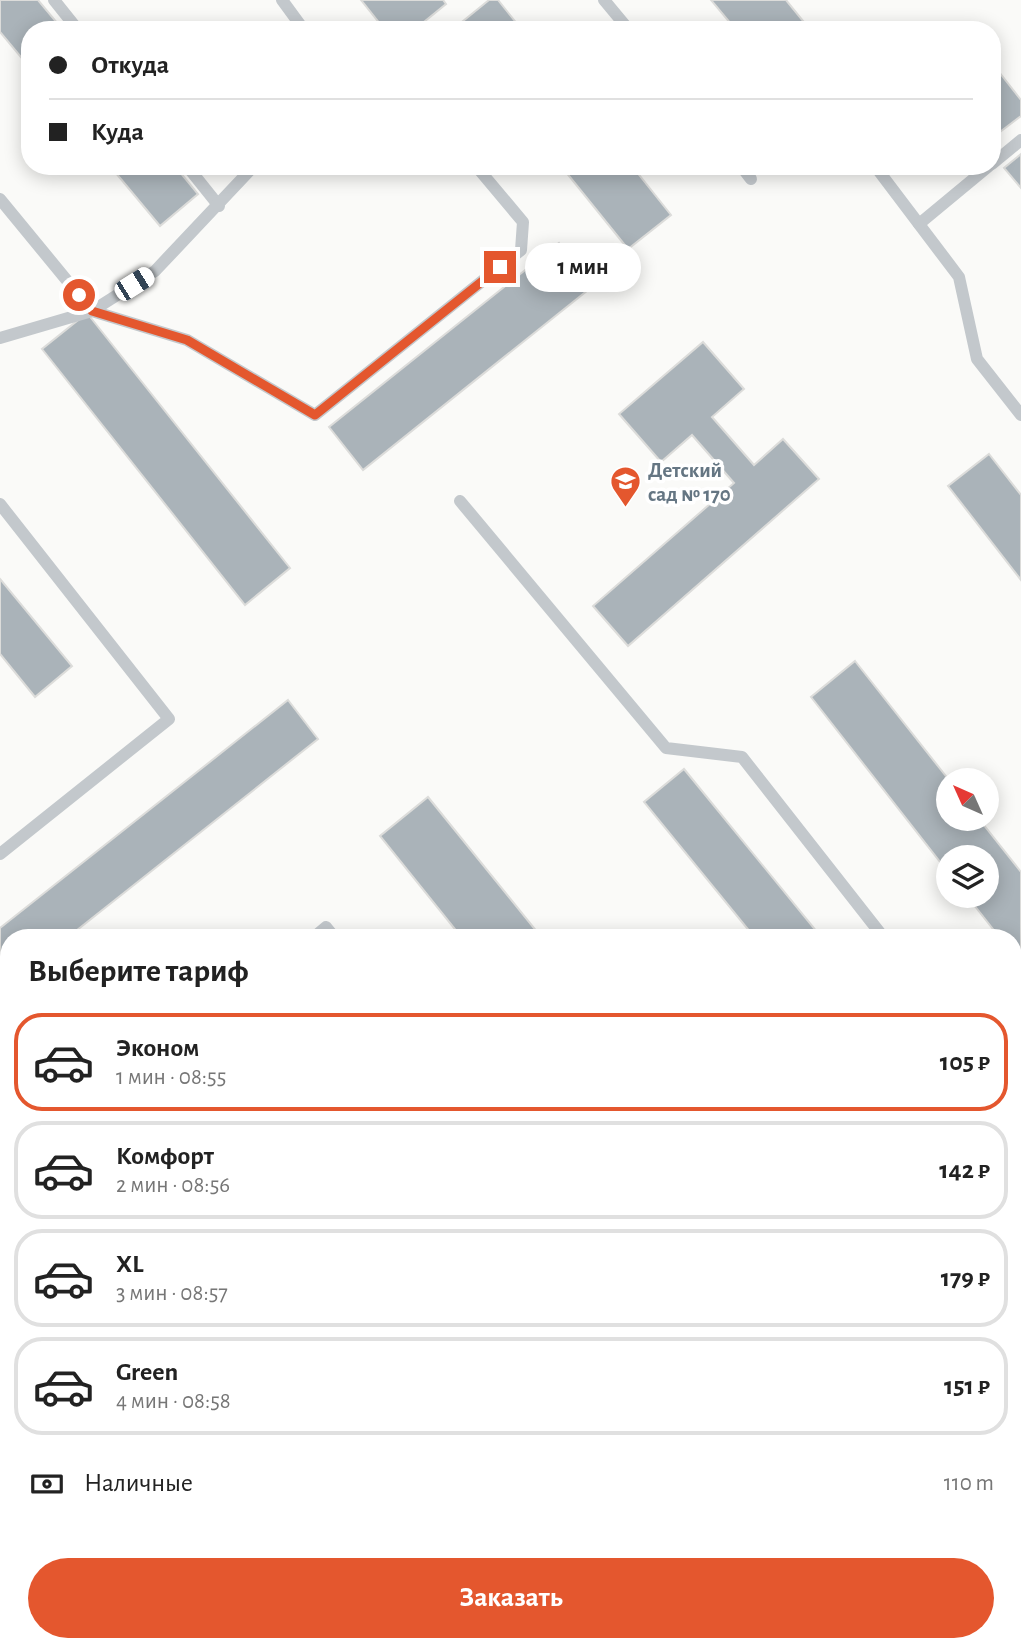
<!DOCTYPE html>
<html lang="ru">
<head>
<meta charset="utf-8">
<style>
	body { margin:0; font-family:"Alegreya Sans",sans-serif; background:#f6f6f6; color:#222; height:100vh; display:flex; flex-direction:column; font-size:26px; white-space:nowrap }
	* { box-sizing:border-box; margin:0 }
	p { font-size:23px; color:#767676 }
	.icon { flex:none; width:38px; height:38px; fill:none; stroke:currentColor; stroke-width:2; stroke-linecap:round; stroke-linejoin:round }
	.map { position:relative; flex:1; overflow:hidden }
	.drawer { position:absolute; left:0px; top:929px; width:1022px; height:723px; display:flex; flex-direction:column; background:#fff; border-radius:28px 28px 0 0; box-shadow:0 4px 18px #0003 }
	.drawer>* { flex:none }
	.hud { position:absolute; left:21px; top:21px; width:980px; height:154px; border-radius:28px; box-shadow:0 4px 18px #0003; display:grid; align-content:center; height:154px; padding:0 28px; background:#fff }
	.needle { width:46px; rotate:315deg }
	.controls { position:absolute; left:936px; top:768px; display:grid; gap:14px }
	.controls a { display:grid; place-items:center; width:63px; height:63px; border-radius:50%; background:#fff; box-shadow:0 4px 18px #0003; font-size:35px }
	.end { position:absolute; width:32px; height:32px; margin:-16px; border:9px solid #e4572e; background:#fff; box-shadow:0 0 0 4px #fff }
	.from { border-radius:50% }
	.bubble { position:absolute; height:49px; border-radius:24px; background:#fff; box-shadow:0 4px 18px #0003; font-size:23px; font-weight:600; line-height:49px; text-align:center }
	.car { position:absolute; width:21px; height:42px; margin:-21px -10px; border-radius:9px; box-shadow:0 0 5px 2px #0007; background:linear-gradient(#fff 24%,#345 0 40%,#fff 0 76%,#345 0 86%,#fff 0) }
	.hud b { display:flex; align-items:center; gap:24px; height:66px; font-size:26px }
	.hud b+b { border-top:2px solid #e0e0e0 }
	.hud i { width:18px; height:18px; background:#222 }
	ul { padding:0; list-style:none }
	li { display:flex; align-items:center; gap:21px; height:98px; margin:0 14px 10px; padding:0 14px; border:4px solid #e0e0e0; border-radius:28px }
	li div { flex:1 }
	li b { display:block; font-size:26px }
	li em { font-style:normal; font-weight:600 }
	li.current { border-color:#e4572e }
	li>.icon { width:63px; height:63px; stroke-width:1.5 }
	h2 { padding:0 28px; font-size:32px; line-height:84px }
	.pay { display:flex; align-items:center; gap:18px; height:77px; padding:0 28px; font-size:26px }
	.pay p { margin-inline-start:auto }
	.primary-button { display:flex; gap:14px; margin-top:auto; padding:14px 28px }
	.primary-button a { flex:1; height:80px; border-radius:42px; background:#e4572e; color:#fff; font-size:28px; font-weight:600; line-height:80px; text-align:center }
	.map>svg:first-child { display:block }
	.building { fill:#aab3b9; stroke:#dcdcda; stroke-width:2 }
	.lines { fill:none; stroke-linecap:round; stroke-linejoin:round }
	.service { stroke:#c3c8cc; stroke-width:12 }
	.tertiary { stroke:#c3c8cc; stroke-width:32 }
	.route { stroke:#e4572e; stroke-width:9 }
	.labels { text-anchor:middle; stroke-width:7; stroke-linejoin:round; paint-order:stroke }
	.poi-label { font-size:21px; font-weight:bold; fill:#657683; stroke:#fff; text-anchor:start }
</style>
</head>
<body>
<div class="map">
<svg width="1021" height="1651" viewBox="0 0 1021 1651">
	<rect width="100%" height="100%" fill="#fafaf8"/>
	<!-- building -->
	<g class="building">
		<polygon points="0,0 38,0 63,30 30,30 30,68 0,32"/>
		<polygon points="361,0 443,0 446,4 414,30 385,30"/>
		<polygon points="489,0 498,0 522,30 452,30"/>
		<polygon points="711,0 786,0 808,27 804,30 736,30"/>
		<polygon points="992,63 1021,100 1021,116 992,138"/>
		<polygon points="1021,154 1021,188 1004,168"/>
		<polygon points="110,166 175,166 198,194 160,226"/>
		<polygon points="561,166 632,166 671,215 628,249"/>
		<polygon points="559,243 593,286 363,470 329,427"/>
		<polygon points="87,313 290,568 245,605 42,349"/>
		<polygon points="703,342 744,389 712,417 754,465 783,439 819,479 628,646 593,606 734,483 692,435 661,462 619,414"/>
		<polygon points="989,454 1021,495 1021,580 948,486"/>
		<polygon points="0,579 72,666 35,697 0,654"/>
		<polygon points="855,661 949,780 948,819 979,819 1021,872 1021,959 1018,961 1013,954 1013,938 1000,938 967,896 987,896 987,858 948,858 948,872 811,697"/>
		<polygon points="288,700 318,739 67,938 9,938 9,984 0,991 0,928"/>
		<polygon points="684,769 822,938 755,938 644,802"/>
		<polygon points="428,797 542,938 462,938 380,836"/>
		<polygon points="1013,1174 1021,1184 1021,1286 1013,1276"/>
		<polygon points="0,1237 9,1248 9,1336 0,1342"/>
		<polygon points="1021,1396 1021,1499 1013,1505 1013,1402"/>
		<polygon points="182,1643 253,1643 260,1651 189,1651"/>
		<polygon points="817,1643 832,1643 838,1651 808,1651"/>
		<polygon points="919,1643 966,1643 957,1651 925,1651"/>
	</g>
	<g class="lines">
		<!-- service -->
		<g class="service">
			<polyline points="54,0 78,30"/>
			<polyline points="282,0 304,30"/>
			<polyline points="604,0 629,30"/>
			<polyline points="992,164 1021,140"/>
			<polyline points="187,166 219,206"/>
			<polyline points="741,166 751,179"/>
			<polyline points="875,166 959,277 977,359 1021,415"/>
			<polyline points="0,199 92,311 187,340 315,415 521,250 523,222 476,166"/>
			<polyline points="919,224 989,166"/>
			<polyline points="0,338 92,311 155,271 254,166"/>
			<polyline points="460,501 666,748 742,757 884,938"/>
			<polyline points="0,504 169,719 0,854"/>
			<polyline points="313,938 326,927 335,938"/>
			<polyline points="1013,1103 1021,1113"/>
			<polyline points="0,1155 9,1156"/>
			<polyline points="0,1207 9,1217"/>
			<polyline points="1013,1355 1021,1363"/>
			<polyline points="0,1398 9,1391"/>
			<polyline points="286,1643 293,1651"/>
			<polyline points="861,1643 873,1651"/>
			<polyline points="597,1651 597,1643"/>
			<polyline points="750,1651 760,1643"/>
		</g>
		<!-- tertiary -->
		<polyline class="tertiary" points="0,1620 9,1631"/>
	</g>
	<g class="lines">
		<!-- route -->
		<polyline class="route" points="79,295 92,311 187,340 315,415 500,267"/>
	</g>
	<!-- icons -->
	<defs>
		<symbol id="school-pin" viewBox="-11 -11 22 30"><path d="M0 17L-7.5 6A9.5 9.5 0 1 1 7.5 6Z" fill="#e4572e" stroke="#fff"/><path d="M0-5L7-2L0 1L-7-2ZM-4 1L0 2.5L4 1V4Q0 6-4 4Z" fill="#fff"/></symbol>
	</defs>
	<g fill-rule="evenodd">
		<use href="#school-pin" x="608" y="464" width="35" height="47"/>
	</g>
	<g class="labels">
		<!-- poi labels -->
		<g class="poi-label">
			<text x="648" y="477">Детский<tspan x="648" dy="24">сад № 170</tspan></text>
		</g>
	</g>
</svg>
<div class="controls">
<a><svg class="needle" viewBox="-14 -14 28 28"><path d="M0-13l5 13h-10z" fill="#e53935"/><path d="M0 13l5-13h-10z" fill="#767676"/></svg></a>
<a><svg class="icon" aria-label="layers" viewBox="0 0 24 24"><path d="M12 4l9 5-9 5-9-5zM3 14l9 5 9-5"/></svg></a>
</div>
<i class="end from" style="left:79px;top:295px"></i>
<i class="end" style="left:500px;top:267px"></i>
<div class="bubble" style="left:525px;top:243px;width:116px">1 мин</div>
<i class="car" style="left:134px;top:284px;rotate:58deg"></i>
<div class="hud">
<b><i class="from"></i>Откуда</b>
<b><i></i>Куда</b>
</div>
<section class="drawer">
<h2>Выберите тариф</h2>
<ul>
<li class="current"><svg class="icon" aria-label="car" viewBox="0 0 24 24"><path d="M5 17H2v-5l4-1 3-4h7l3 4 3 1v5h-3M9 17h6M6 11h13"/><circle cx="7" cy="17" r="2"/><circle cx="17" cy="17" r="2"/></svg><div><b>Эконом</b><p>1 мин · 08:55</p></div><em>105 ₽</em></li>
<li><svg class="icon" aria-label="car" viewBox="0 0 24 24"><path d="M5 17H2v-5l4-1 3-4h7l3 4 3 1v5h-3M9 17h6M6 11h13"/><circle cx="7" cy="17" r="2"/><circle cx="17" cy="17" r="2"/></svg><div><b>Комфорт</b><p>2 мин · 08:56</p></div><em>142 ₽</em></li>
<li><svg class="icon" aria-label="car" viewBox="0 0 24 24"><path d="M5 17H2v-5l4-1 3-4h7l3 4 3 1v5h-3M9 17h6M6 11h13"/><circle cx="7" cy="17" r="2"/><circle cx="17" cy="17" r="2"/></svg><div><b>XL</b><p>3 мин · 08:57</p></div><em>179 ₽</em></li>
<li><svg class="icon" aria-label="car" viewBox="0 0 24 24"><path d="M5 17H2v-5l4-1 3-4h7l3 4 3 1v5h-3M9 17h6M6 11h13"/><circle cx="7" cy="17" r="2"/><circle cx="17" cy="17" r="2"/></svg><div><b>Green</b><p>4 мин · 08:58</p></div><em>151 ₽</em></li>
</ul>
<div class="pay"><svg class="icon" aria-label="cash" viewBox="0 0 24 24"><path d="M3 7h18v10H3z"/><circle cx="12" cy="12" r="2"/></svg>Наличные<p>110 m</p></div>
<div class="primary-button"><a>Заказать</a></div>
</section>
</div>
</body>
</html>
